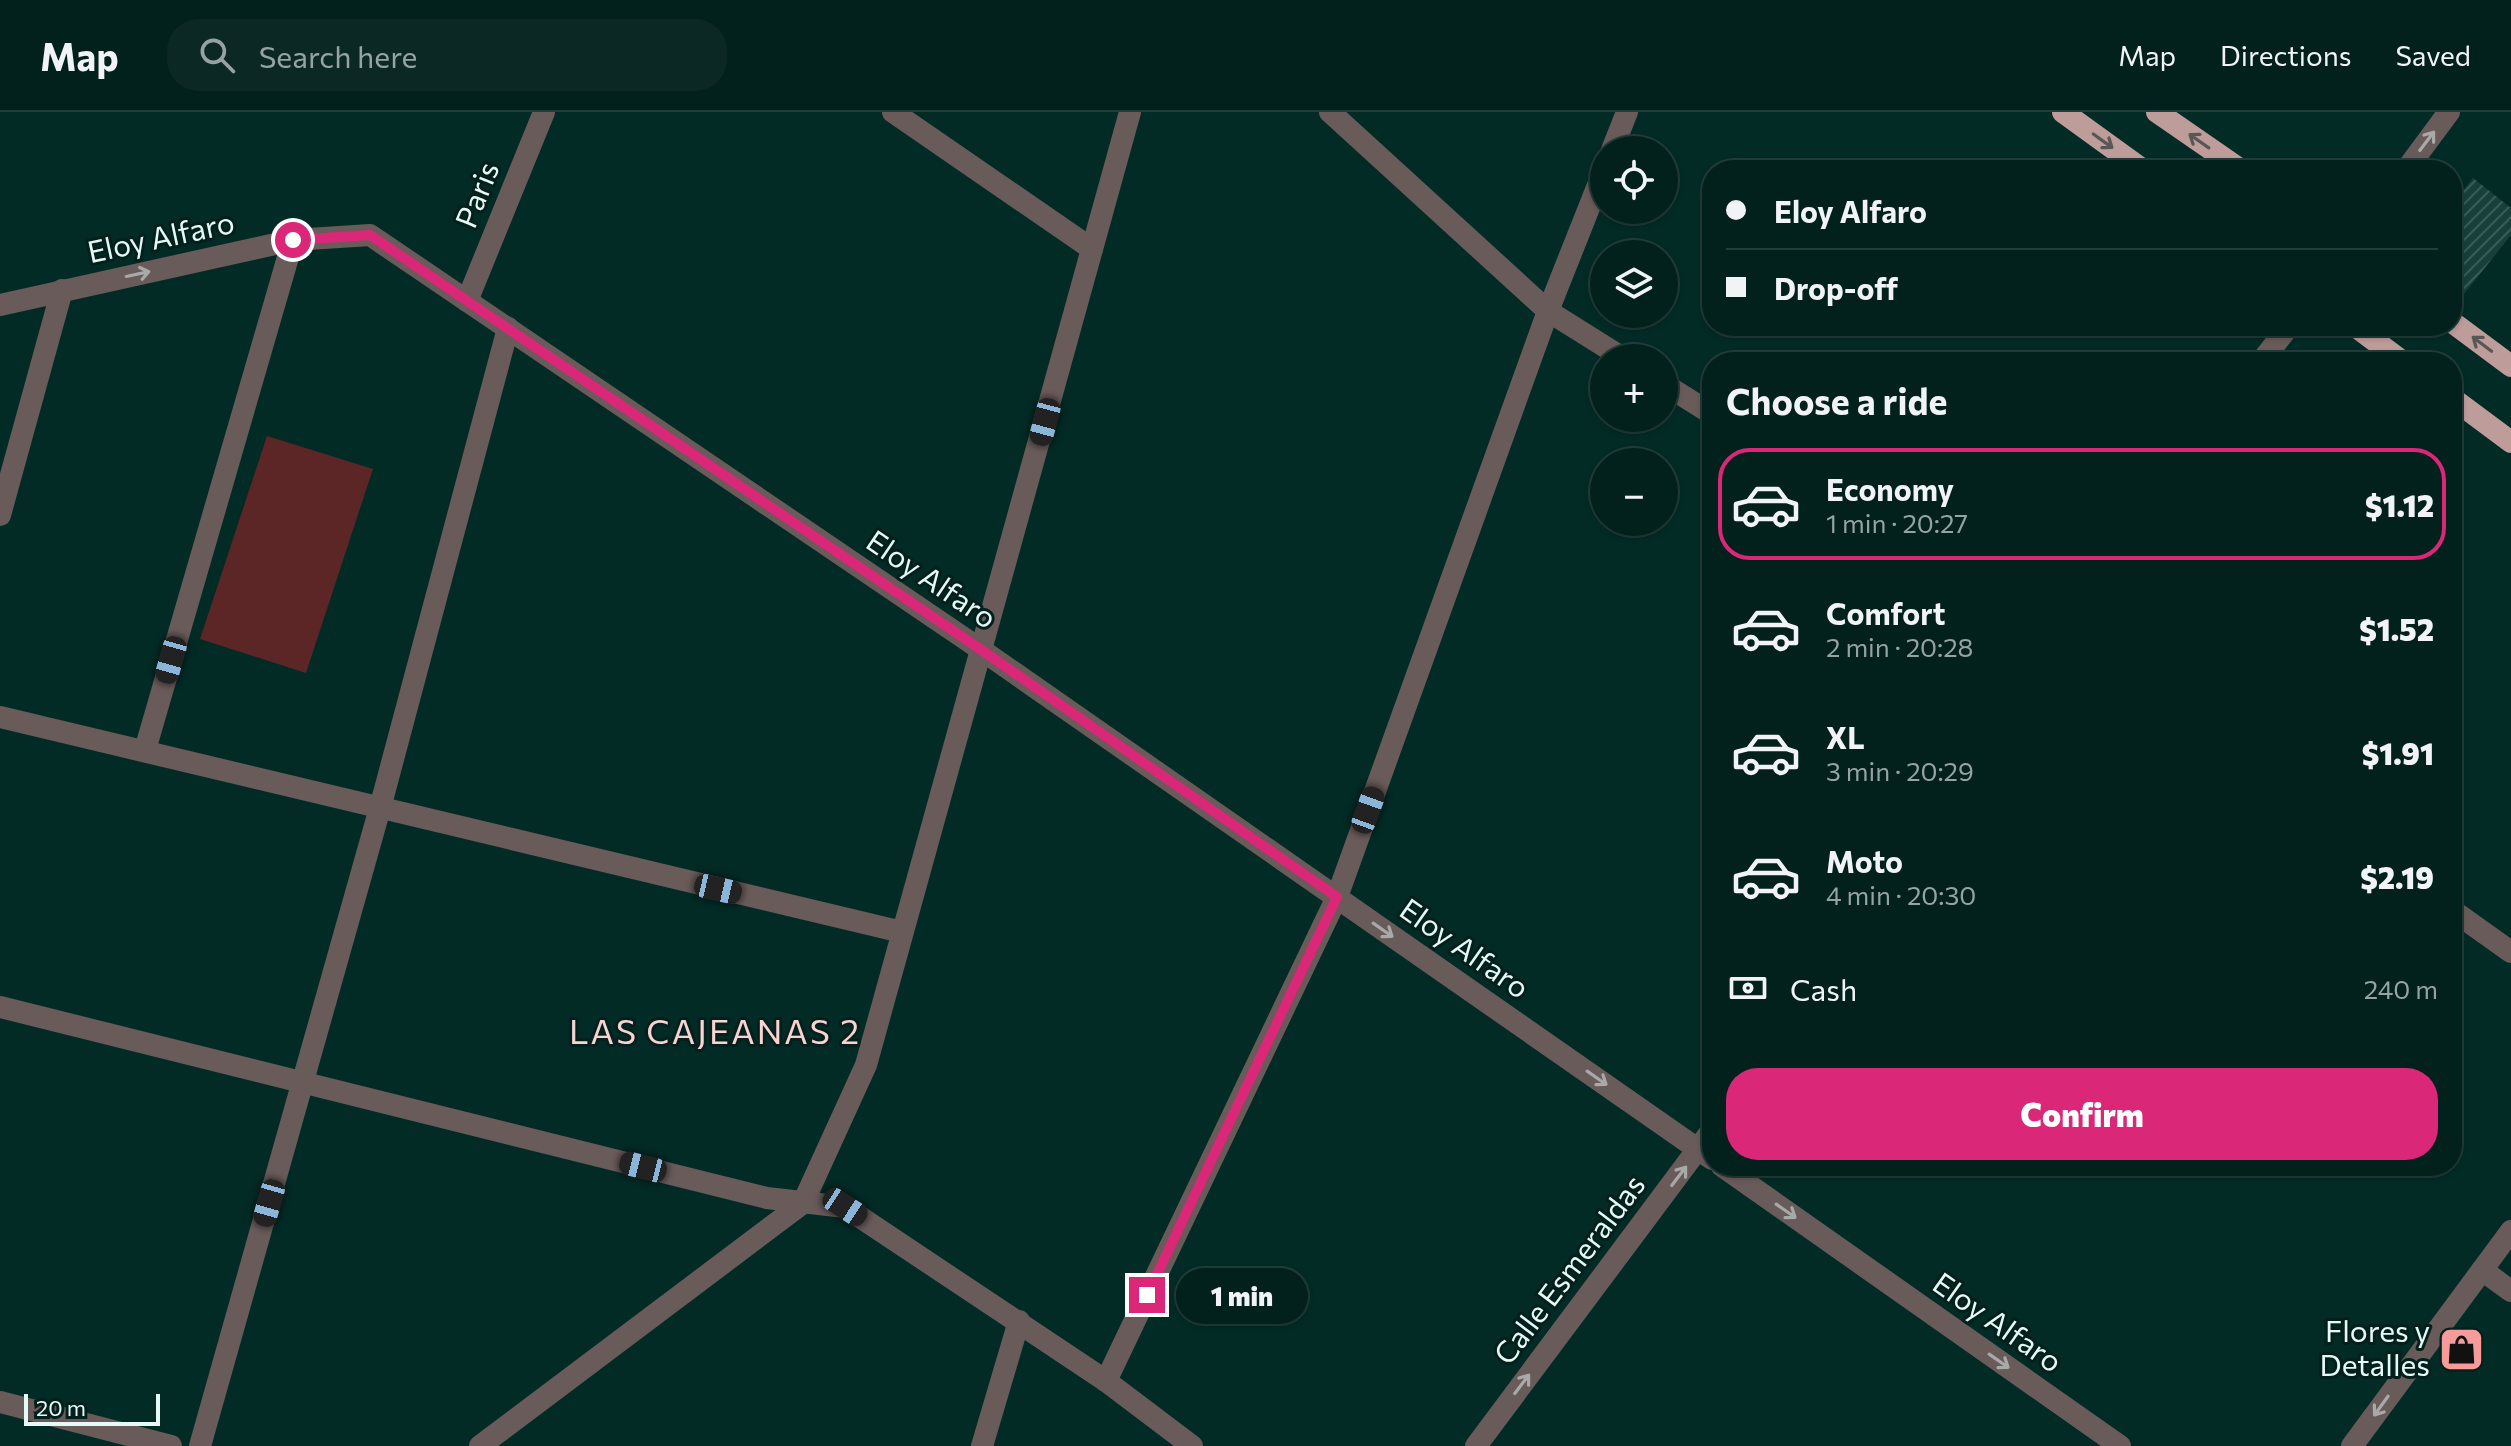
<!DOCTYPE html>
<html lang="en">
<head>
<meta charset="utf-8">
<style>
	body { margin:0; font-family:Commissioner,sans-serif; background:#0c2825; color:#f1f3f6; height:100vh; display:flex; flex-direction:column; font-size:30px; white-space:nowrap }
	* { box-sizing:border-box; margin:0 }
	p { font-size:26px; color:#96a3a3 }
	.icon { flex:none; width:44px; height:44px; fill:none; stroke:currentColor; stroke-width:2; stroke-linecap:round; stroke-linejoin:round }
	.map { position:relative; flex:1; overflow:hidden }
	.sheet { position:absolute; left:1702px; top:240px; width:760px; height:824px; display:flex; flex-direction:column; background:#02201c; border-radius:32px; box-shadow:0 2px 6px #0004,0 0 0 2px #233e3b }
	.sheet>* { flex:none }
	.top-card { position:absolute; left:1702px; top:48px; width:760px; height:176px; border-radius:32px; box-shadow:0 2px 6px #0004,0 0 0 2px #233e3b; display:grid; align-content:center; height:176px; padding:0 24px; background:#02201c }
	.fabs { position:absolute; left:1590px; top:24px; display:grid; gap:16px }
	.fabs a { display:grid; place-items:center; width:88px; height:88px; border-radius:50%; background:#02201c; box-shadow:0 2px 6px #0004,0 0 0 2px #233e3b; font-size:40px }
	.scale { position:absolute; left:24px; bottom:20px; width:136px; box-sizing:border-box; padding-left:8px; border:4px solid #e5f9f6; border-top:0; font-size:22px; line-height:28px; white-space:nowrap; color:#e5f9f6; -webkit-text-stroke:6px #04201c; paint-order:stroke }
	.end { position:absolute; width:36px; height:36px; margin:-18px; border:10px solid #db2777; background:#fff; box-shadow:0 0 0 4px #fff }
	.from { border-radius:50% }
	.bubble { position:absolute; height:56px; border-radius:28px; background:#02201c; box-shadow:0 2px 6px #0004,0 0 0 2px #233e3b; font-size:26px; font-weight:800; line-height:56px; text-align:center }
	.car { position:absolute; width:24px; height:48px; margin:-24px -12px; border-radius:10px; box-shadow:0 0 6px 2px #0007; background:linear-gradient(#222 24%,#8ab4d8 0 40%,#222 0 76%,#8ab4d8 0 86%,#222 0) }
	.top-card b { display:flex; align-items:center; gap:28px; height:76px; font-size:30px }
	.top-card b+b { border-top:2px solid #233e3b }
	.top-card i { width:20px; height:20px; background:#f1f3f6 }
	ul { padding:0; list-style:none }
	li { display:flex; align-items:center; gap:24px; height:112px; margin:0 16px 12px; padding:0 8px; border:4px solid transparent; border-radius:32px }
	li div { flex:1 }
	li b { display:block; font-size:30px }
	li em { font-style:normal; font-weight:800 }
	li.current { border-color:#db2777 }
	li>.icon { width:72px; height:72px; stroke-width:1.5 }
	h2 { padding:0 24px; font-size:36px; line-height:96px }
	.pay { display:flex; align-items:center; gap:20px; height:88px; padding:0 24px; font-size:30px }
	.pay p { margin-inline-start:auto }
	.cta { display:flex; gap:16px; margin-top:auto; padding:16px 24px }
	.cta a { flex:1; height:92px; border-radius:32px; background:#db2777; color:#fff; font-size:32px; font-weight:800; line-height:92px; text-align:center }
	header { display:flex; align-items:center; gap:48px; box-sizing:border-box; height:112px; padding:0 40px; background:#02201c; border-bottom:2px solid #233e3b }
	header strong { font-size:38px }
	nav { display:flex; gap:44px; margin-inline-start:auto; font-size:28px }
	.search { width:560px; height:72px; background:#0c2825; display:flex; align-items:center; gap:20px; box-sizing:border-box; padding:0 28px; border-radius:32px; color:#96a3a3; font-size:30px }
	.map>svg:first-child { display:block }
	.pitch { fill:#5c2526 }
	.building { fill:url(#building-hatch) }
	.lines { fill:none; stroke-linecap:round; stroke-linejoin:round }
	.minor { stroke:#695b5a; stroke-width:22 }
	.trunk { stroke:#bd9c9a; stroke-width:22 }
	.oneway { stroke:#575855 }
	.oneway2 { stroke:#a7aaa8 }
	.route { stroke:#db2777; stroke-width:10 }
	.labels { text-anchor:middle; stroke-width:6; stroke-linejoin:round; paint-order:stroke }
	.street-label { font-size:30px; fill:#e5f9f6; stroke:#04201c }
	.poi-label { font-size:30px; fill:#e5f9f6; stroke:#04201c; text-anchor:end }
	.quarter-label { font-size:34px; letter-spacing:2px; fill:#f7d4d2; stroke:#04201c }
</style>
</head>
<body>
<header>
<strong>Map</strong>
<div class="search"><svg class="icon" aria-label="search" viewBox="0 0 24 24"><circle cx="10" cy="10" r="6"/><path d="M15 15l6 6"/></svg>Search here</div>
<nav><a>Map</a><a>Directions</a><a>Saved</a></nav>
</header>
<div class="map">
<svg width="2511" height="1334" viewBox="0 0 2511 1334">
	<defs>
		<pattern id="building-hatch" width="6" height="6" patternUnits="userSpaceOnUse" patternTransform="scale(2)"><rect width="6" height="6" fill="#17403b"/><path d="M-1 1l2-2M0 6l6-6M5 7l2-2" fill="none" stroke="#395c58"/></pattern>
	</defs>
	<rect width="100%" height="100%" fill="#032b26"/>
	<!-- pitch -->
	<polygon class="pitch" points="267,324 373,357 306,561 200,527"/>
	<!-- building -->
	<polygon class="building" points="2473,66 2511,96 2511,123 2460,187 2452,180 2452,93"/>
	<g class="lines">
		<!-- minor -->
		<g class="minor">
			<polyline points="893,0 1092,137"/>
			<polyline points="1330,0 1548,199 1623,246"/>
			<polyline points="1612,38 1627,0"/>
			<polyline points="2406,58 2449,0"/>
			<polyline points="467,189 544,0"/>
			<polyline points="0,193 293,128 370,123 983,539 1712,1047"/>
			<polyline points="2261,250 2289,214"/>
			<polyline points="1664,272 1712,302"/>
			<polyline points="0,403 62,178"/>
			<polyline points="0,605 902,820"/>
			<polyline points="145,638 293,128"/>
			<polyline points="2452,798 2511,840"/>
			<polyline points="0,895 767,1086 845,1095 1106,1269 1192,1334"/>
			<polyline points="1722,1054 2120,1334"/>
			<polyline points="2482,1158 2511,1179"/>
			<polyline points="1106,1269 1337,785 1548,199 1604,58"/>
			<polyline points="0,1290 171,1334"/>
			<polyline points="200,1334 380,696 508,216"/>
			<polyline points="480,1334 803,1091 866,953 1130,0"/>
			<polyline points="982,1334 1019,1209"/>
			<polyline points="1476,1334 1712,1018"/>
			<polyline points="2352,1334 2511,1119"/>
		</g>
		<!-- trunk -->
		<g class="trunk">
			<polyline points="2063,0 2143,58"/>
			<polyline points="2157,0 2241,58"/>
			<polyline points="2452,210 2511,254"/>
			<polyline points="2355,214 2403,250"/>
			<polyline points="2452,286 2511,330"/>
		</g>
	</g>
	<!-- one-way arrows -->
	<defs><path id="oneway-shaft" d="M-6 0H5M1.5-3L5.5 0L1.5 3" fill="none" stroke-width="1.6" stroke-linecap="round" stroke-linejoin="round" transform="scale(2)"/></defs>
	<g class="oneway">
		<use href="#oneway-shaft" transform="translate(2103 29) rotate(36)"/>
		<use href="#oneway-shaft" transform="translate(2199 29) rotate(-145)"/>
		<use href="#oneway-shaft" transform="translate(2482 232) rotate(-143)"/>
	</g>
	<g class="oneway2">
		<use href="#oneway-shaft" transform="translate(2427 29) rotate(-53)"/>
		<use href="#oneway-shaft" transform="translate(138 162) rotate(-12)"/>
		<use href="#oneway-shaft" transform="translate(1383 818) rotate(35)"/>
		<use href="#oneway-shaft" transform="translate(1597 966) rotate(35)"/>
		<use href="#oneway-shaft" transform="translate(1679 1064) rotate(-53)"/>
		<use href="#oneway-shaft" transform="translate(1786 1099) rotate(35)"/>
		<use href="#oneway-shaft" transform="translate(1999 1249) rotate(35)"/>
		<use href="#oneway-shaft" transform="translate(1522 1272) rotate(-53)"/>
		<use href="#oneway-shaft" transform="translate(2381 1294) rotate(126)"/>
	</g>
	<g class="lines">
		<!-- route -->
		<polyline class="route" points="293,128 370,123 983,539 1337,785 1147,1183"/>
	</g>
	<!-- icons -->
	<defs>
		<symbol id="shop-square" viewBox="-11 -11 22 22"><rect x="-9" y="-9" width="18" height="18" rx="4" fill="#f59b9a" stroke="#04201c"/><path d="M-5-2.5h2.3a2.7 3.5 0 0 1 5.4 0H5L5.5 6h-11ZM-1.5-2.5h3a1.5 2.3 0 0 0-3 0Z" fill="#111"/></symbol>
	</defs>
	<g fill-rule="evenodd">
		<use href="#shop-square" x="2436" y="1212" width="51" height="51"/>
	</g>
	<g class="labels">
		<!-- street labels -->
		<g class="street-label">
			<text transform="translate(478 83) rotate(-68)" y="10">Paris</text>
			<text transform="translate(161 126) rotate(-12)" y="10">Eloy Alfaro</text>
			<text transform="translate(931 468) rotate(34)" y="10">Eloy Alfaro</text>
			<text transform="translate(1464 837) rotate(35)" y="10">Eloy Alfaro</text>
			<text transform="translate(1570 1158) rotate(-53)" y="10">Calle Esmeraldas</text>
			<text transform="translate(1997 1211) rotate(35)" y="10">Eloy Alfaro</text>
		</g>
		<!-- poi labels -->
		<g class="poi-label">
			<text x="2430" y="1230">Flores y<tspan x="2430" dy="34">Detalles</tspan></text>
		</g>
		<!-- quarter labels -->
		<g class="quarter-label">
			<text x="715" y="932">LAS CAJEANAS 2</text>
		</g>
	</g>
</svg>
<div class="fabs">
<a><svg class="icon" aria-label="locate" viewBox="0 0 24 24"><circle cx="12" cy="12" r="6"/><path d="M12 2v4M12 18v4M2 12h4M18 12h4"/></svg></a>
<a><svg class="icon" aria-label="layers" viewBox="0 0 24 24"><path d="M12 4l9 5-9 5-9-5zM3 14l9 5 9-5"/></svg></a>
<a>+</a>
<a>−</a>
</div>
<div class="scale">20 m</div>
<i class="end from" style="left:293px;top:128px"></i>
<i class="end" style="left:1147px;top:1183px"></i>
<div class="bubble" style="left:1176px;top:1156px;width:132px">1 min</div>
<i class="car" style="left:1045px;top:310px;rotate:195deg"></i>
<i class="car" style="left:171px;top:548px;rotate:196deg"></i>
<i class="car" style="left:1368px;top:698px;rotate:20deg"></i>
<i class="car" style="left:718px;top:777px;rotate:103deg"></i>
<i class="car" style="left:643px;top:1055px;rotate:284deg"></i>
<i class="car" style="left:269px;top:1091px;rotate:196deg"></i>
<i class="car" style="left:845px;top:1095px;rotate:123deg"></i>
<div class="top-card">
<b><i class="from"></i>Eloy Alfaro</b>
<b><i></i>Drop-off</b>
</div>
<section class="sheet">
<h2>Choose a ride</h2>
<ul>
<li class="current"><svg class="icon" aria-label="car" viewBox="0 0 24 24"><path d="M5 17H2v-5l4-1 3-4h7l3 4 3 1v5h-3M9 17h6M6 11h13"/><circle cx="7" cy="17" r="2"/><circle cx="17" cy="17" r="2"/></svg><div><b>Economy</b><p>1 min · 20:27</p></div><em>$1.12</em></li>
<li><svg class="icon" aria-label="car" viewBox="0 0 24 24"><path d="M5 17H2v-5l4-1 3-4h7l3 4 3 1v5h-3M9 17h6M6 11h13"/><circle cx="7" cy="17" r="2"/><circle cx="17" cy="17" r="2"/></svg><div><b>Comfort</b><p>2 min · 20:28</p></div><em>$1.52</em></li>
<li><svg class="icon" aria-label="car" viewBox="0 0 24 24"><path d="M5 17H2v-5l4-1 3-4h7l3 4 3 1v5h-3M9 17h6M6 11h13"/><circle cx="7" cy="17" r="2"/><circle cx="17" cy="17" r="2"/></svg><div><b>XL</b><p>3 min · 20:29</p></div><em>$1.91</em></li>
<li><svg class="icon" aria-label="car" viewBox="0 0 24 24"><path d="M5 17H2v-5l4-1 3-4h7l3 4 3 1v5h-3M9 17h6M6 11h13"/><circle cx="7" cy="17" r="2"/><circle cx="17" cy="17" r="2"/></svg><div><b>Moto</b><p>4 min · 20:30</p></div><em>$2.19</em></li>
</ul>
<div class="pay"><svg class="icon" aria-label="cash" viewBox="0 0 24 24"><path d="M3 7h18v10H3z"/><circle cx="12" cy="12" r="2"/></svg>Cash<p>240 m</p></div>
<div class="cta"><a>Confirm</a></div>
</section>
</div>
</body>
</html>
